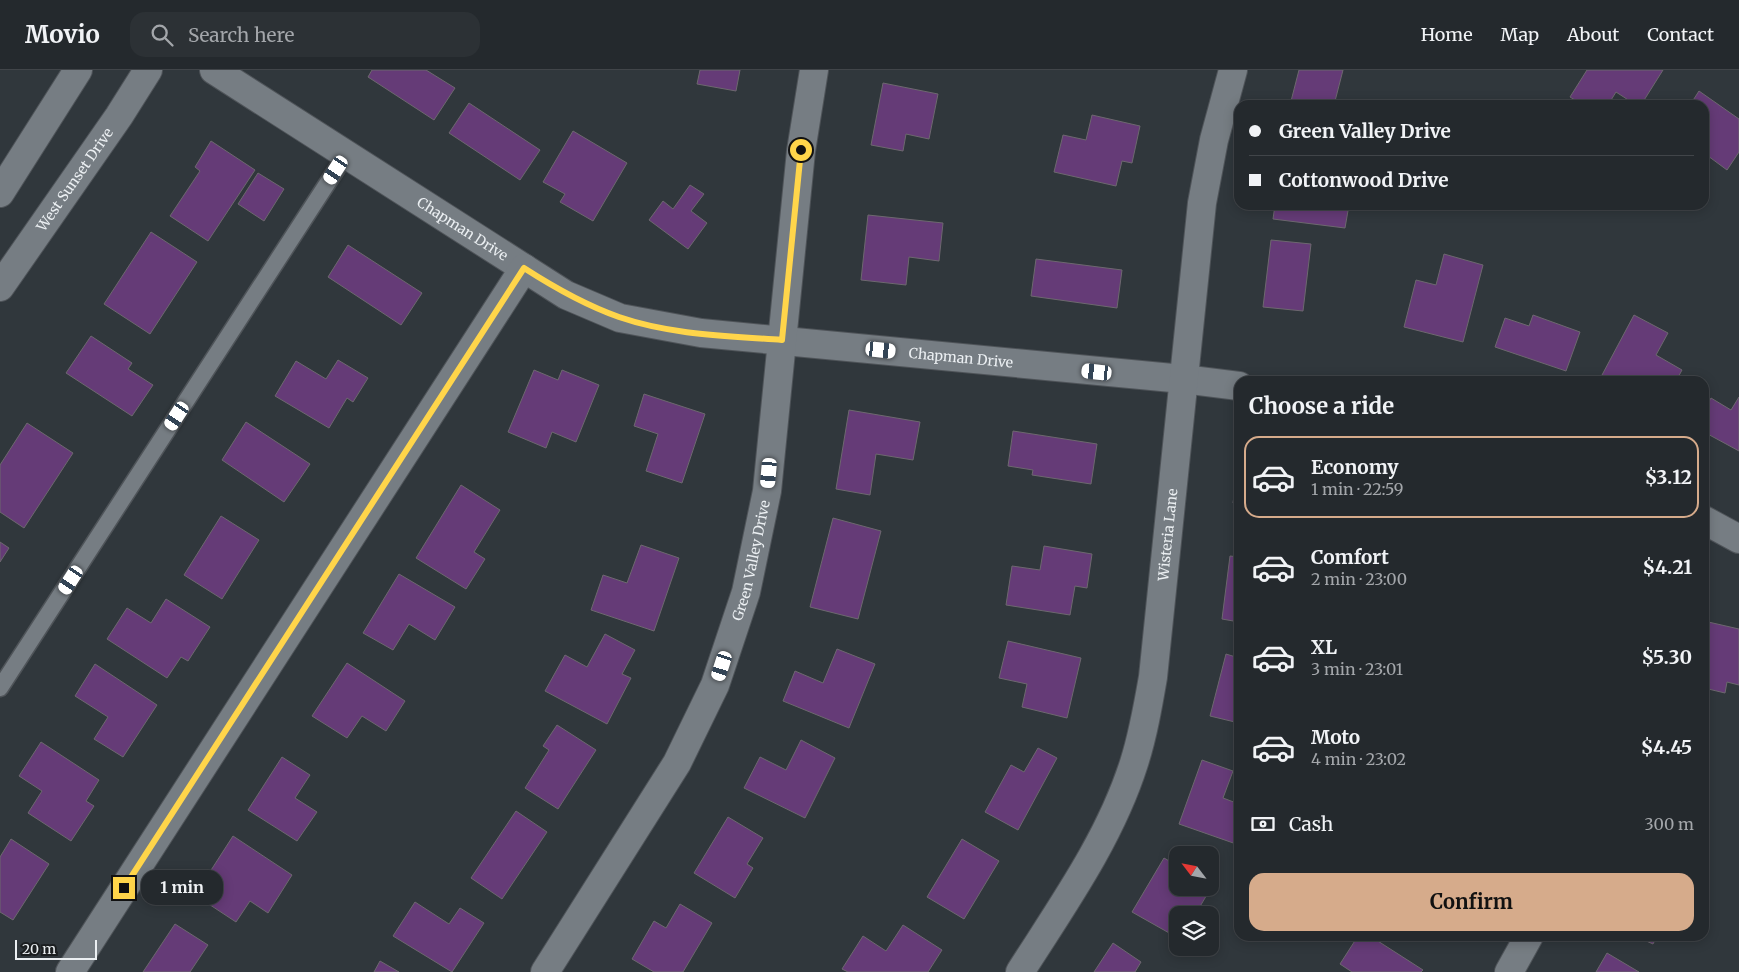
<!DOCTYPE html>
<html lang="en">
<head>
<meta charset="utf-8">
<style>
	body { margin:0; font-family:Merriweather,serif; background:#2c3135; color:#f1f3f6; height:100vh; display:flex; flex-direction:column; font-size:19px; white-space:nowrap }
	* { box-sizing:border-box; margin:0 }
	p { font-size:16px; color:#a3a6aa }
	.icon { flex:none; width:28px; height:28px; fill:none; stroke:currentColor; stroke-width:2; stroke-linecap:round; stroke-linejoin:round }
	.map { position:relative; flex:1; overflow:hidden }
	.details { position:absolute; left:1234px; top:306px; width:475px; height:565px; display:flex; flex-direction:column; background:#24292d; border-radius:15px; box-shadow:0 2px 12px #0003,0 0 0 1px #414549 }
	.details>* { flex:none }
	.banner { position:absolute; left:1234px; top:30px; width:475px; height:110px; border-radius:15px; box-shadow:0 2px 12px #0003,0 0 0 1px #414549; display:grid; align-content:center; height:110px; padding:0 15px; background:#24292d }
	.needle { width:32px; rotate:302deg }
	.fabs { position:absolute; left:1169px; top:776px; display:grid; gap:10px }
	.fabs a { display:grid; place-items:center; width:50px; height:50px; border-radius:10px; background:#24292d; box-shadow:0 2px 12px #0003,0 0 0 1px #414549; font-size:25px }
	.scale { position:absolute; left:15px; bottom:12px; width:82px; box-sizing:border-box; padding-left:5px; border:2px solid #ebeff2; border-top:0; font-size:14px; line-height:18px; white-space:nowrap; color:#ebeff2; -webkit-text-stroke:4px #1b1e20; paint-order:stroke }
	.end { position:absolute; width:22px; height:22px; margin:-11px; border:6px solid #ffd54a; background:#111; box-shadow:0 0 0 2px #111 }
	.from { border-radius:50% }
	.bubble { position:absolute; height:35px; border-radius:15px; background:#24292d; box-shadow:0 2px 12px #0003,0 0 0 1px #414549; font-size:16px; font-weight:700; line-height:35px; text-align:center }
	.car { position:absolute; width:15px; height:30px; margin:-15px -8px; border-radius:6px; box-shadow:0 0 4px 1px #0007; background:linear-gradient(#fff 24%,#345 0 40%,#fff 0 76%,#345 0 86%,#fff 0) }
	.banner b { display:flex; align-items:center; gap:18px; height:48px; font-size:19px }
	.banner b+b { border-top:1px solid #414549 }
	.banner i { width:12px; height:12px; background:#f1f3f6 }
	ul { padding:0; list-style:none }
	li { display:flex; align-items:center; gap:15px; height:82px; margin:0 10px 8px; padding:0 5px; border:2px solid transparent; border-radius:15px }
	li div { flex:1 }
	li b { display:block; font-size:19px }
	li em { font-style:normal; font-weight:700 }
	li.selected { border-color:#d6ab8b }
	li>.icon { width:45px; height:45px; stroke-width:1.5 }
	h2 { padding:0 15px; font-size:22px; line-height:60px }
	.pay { display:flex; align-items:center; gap:12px; height:55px; padding:0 15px; font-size:19px }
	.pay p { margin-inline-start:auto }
	.primary-button { display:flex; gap:10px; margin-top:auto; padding:10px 15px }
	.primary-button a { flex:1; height:58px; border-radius:15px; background:#d6ab8b; color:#111; font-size:20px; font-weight:700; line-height:58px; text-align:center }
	header { display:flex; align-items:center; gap:30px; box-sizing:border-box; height:70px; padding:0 25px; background:#24292d; border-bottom:1px solid #414549 }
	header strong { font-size:24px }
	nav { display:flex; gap:28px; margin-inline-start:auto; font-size:18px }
	.search { width:350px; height:45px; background:#2c3135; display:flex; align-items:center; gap:12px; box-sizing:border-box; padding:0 18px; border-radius:15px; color:#a3a6aa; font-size:19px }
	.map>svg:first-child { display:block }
	.building { fill:#653b77; stroke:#6d686f }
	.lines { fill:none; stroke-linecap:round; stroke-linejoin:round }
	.service-casing { stroke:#4f5459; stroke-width:19 }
	.minor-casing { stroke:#4f5459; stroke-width:30 }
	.secondary-casing { stroke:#4f5459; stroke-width:30 }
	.service { stroke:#767d83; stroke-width:16 }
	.minor { stroke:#767d83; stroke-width:28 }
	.secondary { stroke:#767d83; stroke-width:28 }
	.route { stroke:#ffd54a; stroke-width:6 }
	.labels { text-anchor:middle; stroke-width:4.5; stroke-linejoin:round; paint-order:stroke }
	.street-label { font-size:14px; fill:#ebeff2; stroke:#1b1e20 }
</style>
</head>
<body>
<header>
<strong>Movio</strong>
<div class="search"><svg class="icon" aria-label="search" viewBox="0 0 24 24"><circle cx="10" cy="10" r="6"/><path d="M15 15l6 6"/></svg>Search here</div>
<nav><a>Home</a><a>Map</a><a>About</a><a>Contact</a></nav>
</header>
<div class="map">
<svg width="1739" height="902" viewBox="0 0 1739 902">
	<rect width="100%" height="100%" fill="#30373c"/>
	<!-- building -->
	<g class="building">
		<polygon points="372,0 426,0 455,18 434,50 368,7"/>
		<polygon points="700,0 740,0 736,21 697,14"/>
		<polygon points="1299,0 1343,0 1334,35 1290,35"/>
		<polygon points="1587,0 1663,0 1641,35 1636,35 1616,22 1608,35 1583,35 1570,27"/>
		<polygon points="883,13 938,24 929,69 906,64 903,81 871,75"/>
		<polygon points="1699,21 1739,49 1739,82 1727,100 1704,83 1704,35 1690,35"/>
		<polygon points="469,33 540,80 520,110 449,63"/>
		<polygon points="1092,45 1140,56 1132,93 1122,91 1116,116 1054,102 1063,65 1086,70"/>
		<polygon points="573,61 627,93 593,151 560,132 565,124 543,112"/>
		<polygon points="211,71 255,100 208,171 170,146 200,101 195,97"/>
		<polygon points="258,103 284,119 264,151 238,134"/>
		<polygon points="690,115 704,124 691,141 707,153 688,179 649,150 663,131 673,139"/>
		<polygon points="1275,135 1349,135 1345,158 1273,149"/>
		<polygon points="868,145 943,153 939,191 909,187 906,215 861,210"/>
		<polygon points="151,162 197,192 150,264 104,234"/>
		<polygon points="1271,170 1311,174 1303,241 1263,237"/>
		<polygon points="348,175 422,223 401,255 328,207"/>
		<polygon points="1444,184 1483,195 1463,272 1404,257 1416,210 1436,215"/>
		<polygon points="1036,189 1122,200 1117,238 1031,226"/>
		<polygon points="1533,245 1580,262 1566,301 1495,277 1505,248 1529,256"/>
		<polygon points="1634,245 1668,263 1656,285 1682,300 1676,311 1614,311 1602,305"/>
		<polygon points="91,266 132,293 128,299 153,315 132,346 66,303"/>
		<polygon points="338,290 368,308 353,332 347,328 329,358 275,326 296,291 326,309"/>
		<polygon points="534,300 558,310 562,300 599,315 576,372 552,362 546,378 508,362"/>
		<polygon points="644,324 705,344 682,413 646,401 658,364 634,356"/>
		<polygon points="1739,327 1739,381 1704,362 1704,341 1711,328 1731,340"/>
		<polygon points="849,340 920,352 913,390 876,384 870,425 836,419"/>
		<polygon points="246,352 310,394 284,432 222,390"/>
		<polygon points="27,353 73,383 24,458 0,442 0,395"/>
		<polygon points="1013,361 1097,374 1091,414 1032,405 1033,400 1008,396"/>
		<polygon points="1239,392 1239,433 1233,433"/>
		<polygon points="461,415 500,440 474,482 485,489 466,519 416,488"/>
		<polygon points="221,446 259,470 222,529 184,505"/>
		<polygon points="833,448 881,461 858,549 810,537"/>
		<polygon points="0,472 9,478 0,492"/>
		<polygon points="641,475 679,488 654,561 591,540 603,505 627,513"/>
		<polygon points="1044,476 1092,484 1087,518 1075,516 1070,545 1006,535 1012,496 1040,500"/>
		<polygon points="1230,486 1239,487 1239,552 1222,549"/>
		<polygon points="399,504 455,537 435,570 409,554 393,580 363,563"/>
		<polygon points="166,529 210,557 188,591 181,587 167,608 107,569 127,538 151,553"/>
		<polygon points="1704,551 1739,559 1739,615 1727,612 1725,623 1704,618"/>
		<polygon points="605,564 635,580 622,604 631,608 607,654 545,621 565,585 587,597"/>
		<polygon points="1008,571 1081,588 1067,648 1022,637 1027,614 999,608"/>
		<polygon points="837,579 875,594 849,658 783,631 795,601 823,613"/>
		<polygon points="1226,584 1239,588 1239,653 1210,646"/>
		<polygon points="347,593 405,631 386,661 362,646 347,668 312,646"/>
		<polygon points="95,594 157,635 123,687 94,669 108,647 75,626"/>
		<polygon points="557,655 596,680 558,739 525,718 549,680 543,676"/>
		<polygon points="801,670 835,688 805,748 744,718 760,687 786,700"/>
		<polygon points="41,672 99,710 86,731 94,736 71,771 28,743 42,721 19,706"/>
		<polygon points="1038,678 1057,688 1018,760 985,742 1011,695 1024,702"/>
		<polygon points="282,687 310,705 295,728 317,742 297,771 248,740"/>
		<polygon points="1202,690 1233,701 1223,728 1239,734 1239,775 1179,754"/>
		<polygon points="516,741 547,762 502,829 471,808"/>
		<polygon points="728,747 763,768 747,794 753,798 735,828 694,803"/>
		<polygon points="233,766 292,805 268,843 250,831 236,852 195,825"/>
		<polygon points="11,769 49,794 13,850 0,842 0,787"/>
		<polygon points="962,769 999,791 964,849 927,827"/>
		<polygon points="1164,788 1178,796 1178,818 1212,816 1195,845 1178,845 1178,868 1132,842"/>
		<polygon points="415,832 449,854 460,838 484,853 452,902 393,866"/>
		<polygon points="680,834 712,853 683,902 654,902 632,889 654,851 666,858"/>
		<polygon points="175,854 208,875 190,902 143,902"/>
		<polygon points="903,855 942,880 928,902 848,902 842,899 863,866 886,881"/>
		<polygon points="1358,866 1370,866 1423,900 1421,902 1352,902 1340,894"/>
		<polygon points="1635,866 1657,866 1653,874"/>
		<polygon points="1113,873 1141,892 1135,902 1094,902"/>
		<polygon points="1607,883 1639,902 1596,902"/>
		<polygon points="380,891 399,902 374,902"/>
	</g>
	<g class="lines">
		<defs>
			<polyline id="service" points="0,618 347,83"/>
			<g id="minor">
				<path id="s1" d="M214,0L566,225L620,248L701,263L1183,309L1239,316"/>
				<polyline points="1704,450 1739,469"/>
				<polyline points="70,902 524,198"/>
				<path id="s2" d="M545,902L677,693L715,615L746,522L767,421L801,81L814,0"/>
				<path id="s3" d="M1020,902C1062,836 1110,769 1134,693C1143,665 1148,636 1153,607L1202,133L1214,70L1233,0"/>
				<polyline points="1509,902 1529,866"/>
			</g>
			<g id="secondary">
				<polyline points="0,123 78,0"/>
				<path id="s4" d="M0,217L119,46L148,0"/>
			</g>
		</defs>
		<!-- service casing -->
		<use href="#service" class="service-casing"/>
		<!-- minor casing -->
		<use href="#minor" class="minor-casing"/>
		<!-- secondary casing -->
		<use href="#secondary" class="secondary-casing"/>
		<!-- service -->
		<use href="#service" class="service"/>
		<!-- minor -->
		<use href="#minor" class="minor"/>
		<!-- secondary -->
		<use href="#secondary" class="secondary"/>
	</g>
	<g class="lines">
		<!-- route -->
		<path class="route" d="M124,818L524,198C555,218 585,235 619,247C671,265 729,266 782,270L801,80"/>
	</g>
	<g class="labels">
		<!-- street labels -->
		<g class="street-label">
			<text dy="5" stroke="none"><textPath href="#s4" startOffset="131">West Sunset Drive</textPath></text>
			<text dy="5" stroke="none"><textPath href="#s1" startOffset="295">Chapman Drive</textPath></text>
			<text dy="5" stroke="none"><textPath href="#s1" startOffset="820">Chapman Drive</textPath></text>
			<text dy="5" stroke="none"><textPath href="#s3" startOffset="470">Wisteria Lane</textPath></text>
			<text dy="5" stroke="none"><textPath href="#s2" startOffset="464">Green Valley Drive</textPath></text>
		</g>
	</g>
</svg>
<div class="fabs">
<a><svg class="needle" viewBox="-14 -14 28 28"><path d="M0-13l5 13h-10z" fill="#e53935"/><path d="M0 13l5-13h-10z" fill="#a3a6aa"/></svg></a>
<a><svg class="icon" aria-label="layers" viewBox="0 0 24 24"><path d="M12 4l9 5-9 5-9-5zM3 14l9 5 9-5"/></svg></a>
</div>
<div class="scale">20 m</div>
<i class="end from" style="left:801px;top:80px"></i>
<i class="end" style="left:124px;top:818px"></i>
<div class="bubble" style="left:141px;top:800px;width:82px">1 min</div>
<i class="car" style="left:336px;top:100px;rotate:213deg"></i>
<i class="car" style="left:881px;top:280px;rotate:96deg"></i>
<i class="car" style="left:1097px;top:302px;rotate:276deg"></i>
<i class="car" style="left:177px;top:346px;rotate:213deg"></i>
<i class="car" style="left:769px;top:403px;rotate:185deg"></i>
<i class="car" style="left:71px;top:510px;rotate:213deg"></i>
<i class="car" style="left:722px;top:596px;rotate:198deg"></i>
<div class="banner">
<b><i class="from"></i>Green Valley Drive</b>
<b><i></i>Cottonwood Drive</b>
</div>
<section class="details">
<h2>Choose a ride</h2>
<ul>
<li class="selected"><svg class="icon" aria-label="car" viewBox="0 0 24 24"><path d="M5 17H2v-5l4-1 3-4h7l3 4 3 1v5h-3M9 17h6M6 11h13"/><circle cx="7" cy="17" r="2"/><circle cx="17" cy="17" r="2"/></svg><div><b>Economy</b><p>1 min · 22:59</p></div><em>$3.12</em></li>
<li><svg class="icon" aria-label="car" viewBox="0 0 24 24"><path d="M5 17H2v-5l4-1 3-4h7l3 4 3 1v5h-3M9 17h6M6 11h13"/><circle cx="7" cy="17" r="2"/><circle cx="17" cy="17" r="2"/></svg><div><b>Comfort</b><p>2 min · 23:00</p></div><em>$4.21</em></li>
<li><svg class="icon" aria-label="car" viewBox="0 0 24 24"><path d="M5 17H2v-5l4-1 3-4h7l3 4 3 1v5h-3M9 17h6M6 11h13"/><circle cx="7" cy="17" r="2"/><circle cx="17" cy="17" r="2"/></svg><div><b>XL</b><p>3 min · 23:01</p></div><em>$5.30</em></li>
<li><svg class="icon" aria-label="car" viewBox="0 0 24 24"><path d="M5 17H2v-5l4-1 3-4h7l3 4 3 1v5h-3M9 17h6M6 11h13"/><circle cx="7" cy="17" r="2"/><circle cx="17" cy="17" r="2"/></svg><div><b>Moto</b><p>4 min · 23:02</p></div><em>$4.45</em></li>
</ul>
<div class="pay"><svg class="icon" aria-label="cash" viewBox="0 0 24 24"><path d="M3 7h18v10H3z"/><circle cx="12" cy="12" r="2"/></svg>Cash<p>300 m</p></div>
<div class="primary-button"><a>Confirm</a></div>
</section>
</div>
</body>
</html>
